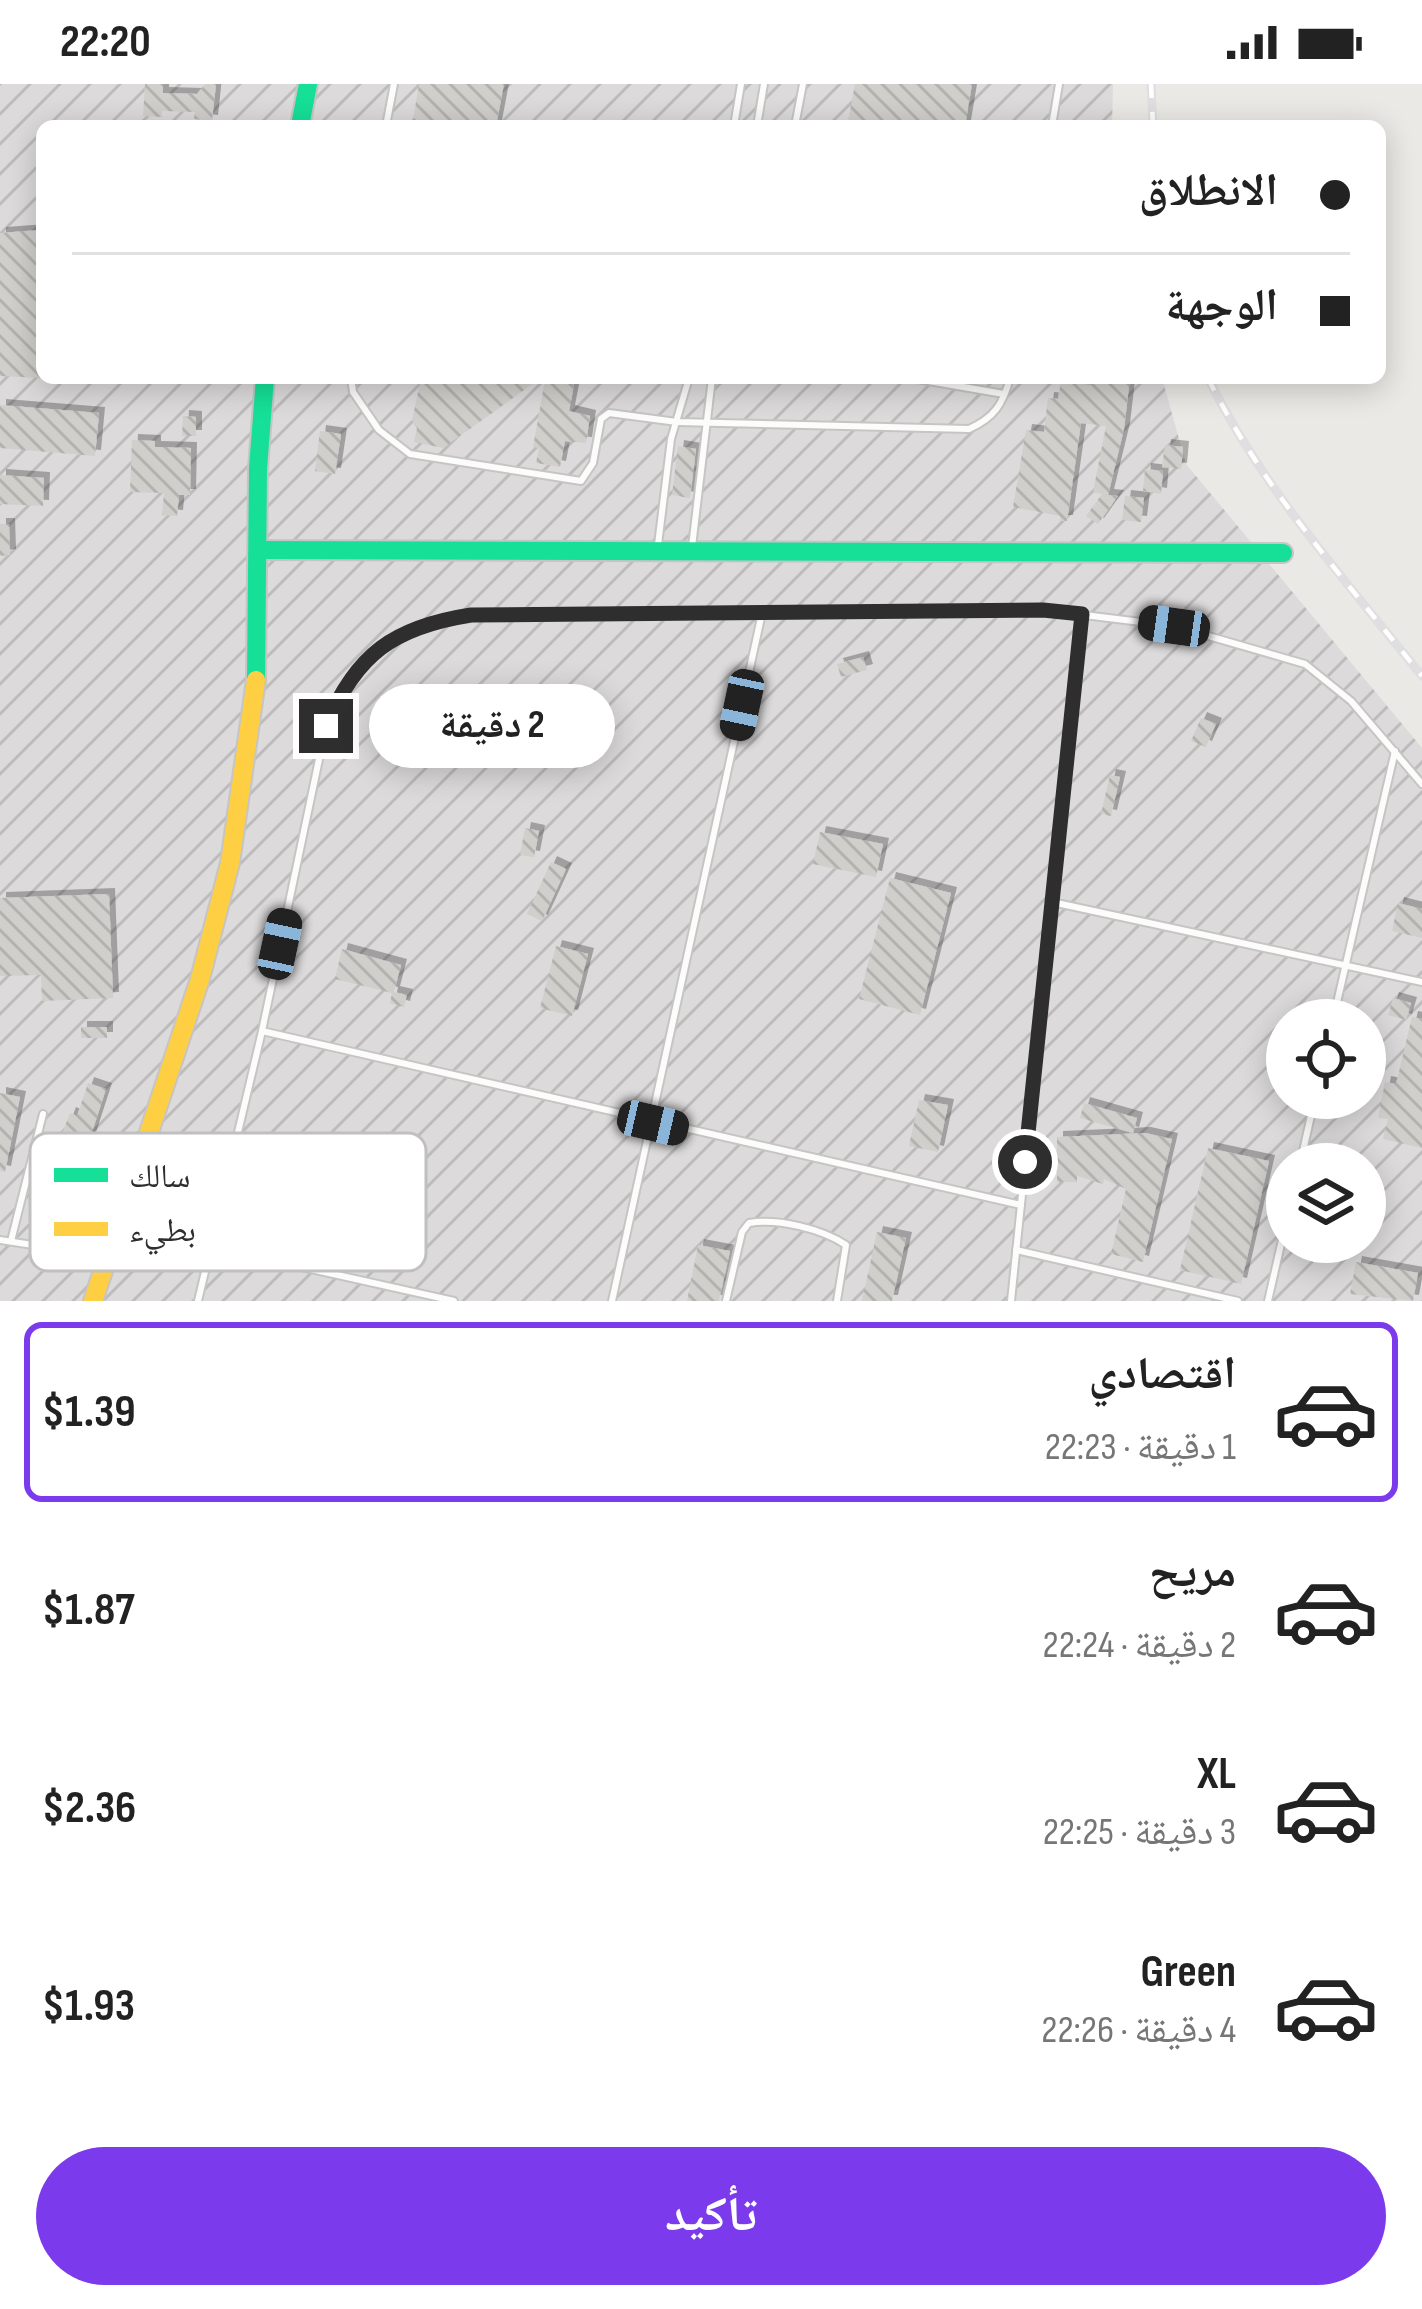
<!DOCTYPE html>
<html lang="ar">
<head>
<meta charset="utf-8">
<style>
	body { margin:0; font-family:"Sofia Sans Condensed","Noto Naskh Arabic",sans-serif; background:#f2f2f2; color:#222; direction:rtl; height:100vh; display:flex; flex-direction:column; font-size:45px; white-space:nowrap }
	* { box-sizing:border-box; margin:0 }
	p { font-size:39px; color:#767676 }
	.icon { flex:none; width:66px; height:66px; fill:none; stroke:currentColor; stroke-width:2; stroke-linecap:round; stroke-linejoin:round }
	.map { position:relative; height:1217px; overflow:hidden; direction:ltr }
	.panel { display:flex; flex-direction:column; background:#fff; flex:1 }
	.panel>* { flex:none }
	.banner { position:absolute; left:36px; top:36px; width:1350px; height:264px; border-radius:18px; box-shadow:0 6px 30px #0003; direction:rtl; display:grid; align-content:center; height:264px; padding:0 36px; background:#fff }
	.fabs { position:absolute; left:1266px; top:915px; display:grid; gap:24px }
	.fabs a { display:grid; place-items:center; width:120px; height:120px; border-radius:50%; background:#fff; box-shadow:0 6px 30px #0003; font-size:60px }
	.end { position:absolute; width:54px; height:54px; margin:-27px; border:15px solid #2e2e2e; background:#fff; box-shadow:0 0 0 6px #fff }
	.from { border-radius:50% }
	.bubble { position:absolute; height:84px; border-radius:42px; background:#fff; box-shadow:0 6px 30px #0003; font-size:39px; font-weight:700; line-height:84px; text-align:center; direction:rtl }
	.car { position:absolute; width:36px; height:72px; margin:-36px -18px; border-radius:15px; box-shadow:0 0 9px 3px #0007; background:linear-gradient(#222 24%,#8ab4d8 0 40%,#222 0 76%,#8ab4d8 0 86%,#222 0) }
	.banner b { display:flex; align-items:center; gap:42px; height:114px; font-size:45px }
	.banner b+b { border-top:3px solid #e0e0e0 }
	.banner i { width:30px; height:30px; background:#222 }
	ul { padding:21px 0 0; list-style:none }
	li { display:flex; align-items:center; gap:36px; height:180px; margin:0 24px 18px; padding:0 12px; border:6px solid transparent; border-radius:18px }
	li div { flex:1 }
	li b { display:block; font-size:45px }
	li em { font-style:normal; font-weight:700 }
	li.active { border-color:#7c3aed }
	li>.icon { width:108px; height:108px; stroke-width:1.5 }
	.primary-button { display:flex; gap:24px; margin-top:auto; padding:24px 36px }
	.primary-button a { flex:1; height:138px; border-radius:72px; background:#7c3aed; color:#fff; font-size:48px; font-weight:700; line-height:138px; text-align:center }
	.status { display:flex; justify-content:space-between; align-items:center; height:84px; padding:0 60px; background:#fff; direction:ltr }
	.status svg { height:33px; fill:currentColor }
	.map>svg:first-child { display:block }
	.industrial { fill:url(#industrial-furrows); fill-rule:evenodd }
	.building { fill:url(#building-back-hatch); filter:url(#shadow) }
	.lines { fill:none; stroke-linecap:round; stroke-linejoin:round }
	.lane-casing { stroke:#c6c5c5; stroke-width:10 }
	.fast-casing { stroke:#c6c5c5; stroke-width:22 }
	.slow-casing { stroke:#c6c5c5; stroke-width:22 }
	.lane { stroke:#fcfcfb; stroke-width:6 }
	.fast { stroke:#16e098; stroke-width:18 }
	.slow { stroke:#ffcf43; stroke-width:18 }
	.rail-casing { stroke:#dfdfe1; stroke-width:9 }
	.rail { stroke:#fff; stroke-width:4.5; stroke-dasharray:14; stroke-linecap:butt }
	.route { stroke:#2e2e2e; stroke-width:15 }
	.key { fill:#fff; stroke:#c0c0c0; stroke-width:3 }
	.key-label { font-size:33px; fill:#2e2e2e }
</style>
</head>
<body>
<div class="status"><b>22:20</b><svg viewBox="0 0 49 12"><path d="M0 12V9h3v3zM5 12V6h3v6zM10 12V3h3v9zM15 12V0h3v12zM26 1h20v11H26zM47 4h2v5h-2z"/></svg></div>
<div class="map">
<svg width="1422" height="1217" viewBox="0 0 1422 1217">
	<defs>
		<pattern id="industrial-furrows" width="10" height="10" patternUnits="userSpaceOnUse" patternTransform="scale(3)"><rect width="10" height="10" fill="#dcdadb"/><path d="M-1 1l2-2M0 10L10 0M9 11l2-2" fill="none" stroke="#bdbbbc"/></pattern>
		<pattern id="building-back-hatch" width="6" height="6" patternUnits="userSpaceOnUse" patternTransform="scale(3)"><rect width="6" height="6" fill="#d0cfcb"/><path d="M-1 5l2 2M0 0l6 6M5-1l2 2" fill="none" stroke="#b3b2af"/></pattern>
		<filter id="shadow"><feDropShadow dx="6" dy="-6" stdDeviation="0" flood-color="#0004"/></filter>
	</defs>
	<rect width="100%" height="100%" fill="#ebe9e5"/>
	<!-- industrial -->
	<path class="industrial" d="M0,0H1113L1112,42H42V294H1162L1186,380L1422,664V1217H0ZM1287,936H1365V1014H1287ZM1287,1080H1365V1158H1287Z"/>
	<!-- building -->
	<g class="building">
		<polygon points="145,0 163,0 163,9 197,10 205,0 216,0 212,37 194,35 195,28 162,27 162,33 143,32"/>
		<polygon points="419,0 504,0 496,42 412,42"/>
		<polygon points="855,0 972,0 965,42 847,42"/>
		<polygon points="40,146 42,294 0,292 0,149"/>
		<polygon points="421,294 541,294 443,364 414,358 417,344 412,337"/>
		<polygon points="1091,294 1130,294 1124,345 1108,411 1118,412 1098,440 1086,432 1102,410 1093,408 1106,342 1081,339 1067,437 1060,437 1060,432 1013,423 1026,346 1044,348 1048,314 1058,315 1061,297 1090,301"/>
		<polygon points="545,296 574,301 569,327 590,332 586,359 565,357 560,383 536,379 539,364 533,363"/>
		<polygon points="0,321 99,329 95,372 0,364"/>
		<polygon points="183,332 196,333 196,352 182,352"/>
		<polygon points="320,347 341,350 335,390 315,387"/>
		<polygon points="132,356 155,357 155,363 191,364 190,411 179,411 177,432 162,431 164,409 130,408"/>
		<polygon points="1165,361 1183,363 1181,385 1162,383"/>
		<polygon points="678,362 696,365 690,414 672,411"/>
		<polygon points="1145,385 1163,387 1161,410 1143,407"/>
		<polygon points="0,391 44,394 43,422 0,420"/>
		<polygon points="1125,412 1144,414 1141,438 1122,436"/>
		<polygon points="0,440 9,440 10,471 0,472"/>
		<polygon points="863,573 867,586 841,593 837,580"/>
		<polygon points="1201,634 1216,640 1206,663 1191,657"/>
		<polygon points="1110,691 1120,693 1111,732 1101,730"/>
		<polygon points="525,744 539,747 534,773 520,771"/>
		<polygon points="820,748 883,760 876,793 813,780"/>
		<polygon points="551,778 566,785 542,837 527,830"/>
		<polygon points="890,794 951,809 920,931 859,915"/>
		<polygon points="109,810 113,914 42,917 41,891 0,892 0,814"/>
		<polygon points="1398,819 1422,825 1422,854 1392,847"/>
		<polygon points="556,862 588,870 572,932 540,924"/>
		<polygon points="342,865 401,881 394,908 407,911 404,923 390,919 392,909 335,895"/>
		<polygon points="1393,914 1411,919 1406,936 1388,931"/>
		<polygon points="1412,933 1422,935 1422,1064 1383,1055 1388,1035 1378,1034 1385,998 1396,1000"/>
		<rect x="81" y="943" width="26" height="11"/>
		<polygon points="88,999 106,1005 82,1079 134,1052 102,1146 93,1153 77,1153 36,1135 46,1110 45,1095 70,1029 77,1032"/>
		<polygon points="0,1009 20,1013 5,1088 0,1087"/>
		<polygon points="919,1016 948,1021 938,1068 909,1062"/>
		<polygon points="1084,1019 1137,1034 1133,1049 1080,1034"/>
		<polygon points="1145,1049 1172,1055 1143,1178 1111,1170 1126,1105 1104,1095 1103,1100 1077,1092 1077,1098 1057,1098 1057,1053"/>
		<polygon points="1208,1064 1269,1077 1241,1200 1180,1186"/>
		<polygon points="877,1148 906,1154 892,1217 862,1217"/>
		<polygon points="698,1161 730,1167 719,1217 687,1217"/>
		<polygon points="1356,1178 1418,1189 1413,1217 1350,1210"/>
	</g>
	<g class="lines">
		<defs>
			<g id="lane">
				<polyline points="386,42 394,0"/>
				<polyline points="734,42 741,0"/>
				<polyline points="757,42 764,0"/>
				<polyline points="795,42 803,0"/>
				<polyline points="1052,42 1059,0"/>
				<path d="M351,294L353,308L379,346L410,370L581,397L593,379L601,335L609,329L677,338L969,345C994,334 1003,320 1010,294"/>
				<polyline points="911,294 1004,310"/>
				<polyline points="658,461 671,355 689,294"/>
				<polyline points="692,463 712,294"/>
				<polyline points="1052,818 1422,898"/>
				<polyline points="1333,936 1395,667"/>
				<polyline points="262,947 1021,1121"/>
				<polyline points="1300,1080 1315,1014"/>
				<polyline points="0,1156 104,1172"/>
				<polyline points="11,1157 43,1030"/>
				<polyline points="212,1163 454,1217"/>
				<polyline points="1016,1166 1238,1217"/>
				<path d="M198,1217L262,947L326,642C372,533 437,532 543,529L1043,526L1174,542L1305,580L1351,617L1422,700"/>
				<polyline points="612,1217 762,529"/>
				<path d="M726,1217L742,1148L749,1139C778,1134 822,1145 846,1161L837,1217"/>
				<polyline points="1011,1217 1082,530"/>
				<polyline points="1268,1217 1287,1134"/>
			</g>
			<g id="fast">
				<polyline points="300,42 308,0"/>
				<polyline points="259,466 1283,469"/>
				<polyline points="256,596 258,384 265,294"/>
			</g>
			<polyline id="slow" points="93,1217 200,895 230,779 256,596"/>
		</defs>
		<!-- lane casing -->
		<use href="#lane" class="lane-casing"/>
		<!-- fast casing -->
		<use href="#fast" class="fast-casing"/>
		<!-- slow casing -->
		<use href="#slow" class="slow-casing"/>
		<!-- lane -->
		<use href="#lane" class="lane"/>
		<!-- fast -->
		<use href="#fast" class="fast"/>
		<!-- slow -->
		<use href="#slow" class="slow"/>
		<defs>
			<g id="rail">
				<polyline points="1151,0 1153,42"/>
				<path d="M1208,294C1262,404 1346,497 1422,592"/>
			</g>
		</defs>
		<!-- rail casing -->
		<use href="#rail" class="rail-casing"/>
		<!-- rail -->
		<use href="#rail" class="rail"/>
	</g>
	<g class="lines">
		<!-- route -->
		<path class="route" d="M326,642C356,570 394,543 471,531L1043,526L1082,530L1025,1078"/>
	</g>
	<!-- legend -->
	<rect x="30" y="1049" width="396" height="138" rx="18" class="key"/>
	<rect x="54" y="1084" width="54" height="14" fill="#16e098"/>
	<rect x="54" y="1138" width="54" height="14" fill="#ffcf43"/>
	<g class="key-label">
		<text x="129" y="1103">سالك</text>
		<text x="129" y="1157">بطيء</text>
	</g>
</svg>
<div class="fabs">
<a><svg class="icon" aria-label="locate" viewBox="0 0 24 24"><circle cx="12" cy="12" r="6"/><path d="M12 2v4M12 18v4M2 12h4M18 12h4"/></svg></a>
<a><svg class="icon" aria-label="layers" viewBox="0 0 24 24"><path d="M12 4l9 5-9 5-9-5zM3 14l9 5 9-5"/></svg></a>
</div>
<i class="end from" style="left:1025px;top:1078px"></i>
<i class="end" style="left:326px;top:642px"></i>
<div class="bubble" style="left:369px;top:600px;width:246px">2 دقيقة</div>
<i class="car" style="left:1174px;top:542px;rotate:278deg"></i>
<i class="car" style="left:742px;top:621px;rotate:192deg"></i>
<i class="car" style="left:280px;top:860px;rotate:12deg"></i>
<i class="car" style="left:653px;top:1039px;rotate:103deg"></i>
<div class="banner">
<b><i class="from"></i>الانطلاق</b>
<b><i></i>الوجهة</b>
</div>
</div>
<section class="panel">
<ul>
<li class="active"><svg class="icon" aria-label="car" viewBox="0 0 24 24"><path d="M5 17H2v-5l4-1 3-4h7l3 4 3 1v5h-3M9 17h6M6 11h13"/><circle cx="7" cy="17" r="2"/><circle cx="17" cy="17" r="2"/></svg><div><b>اقتصادي</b><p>1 دقيقة · 22:23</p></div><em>$1.39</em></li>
<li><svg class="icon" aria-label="car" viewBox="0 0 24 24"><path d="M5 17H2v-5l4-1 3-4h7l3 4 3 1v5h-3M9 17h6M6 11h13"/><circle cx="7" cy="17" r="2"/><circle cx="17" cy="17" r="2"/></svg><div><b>مريح</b><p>2 دقيقة · 22:24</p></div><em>$1.87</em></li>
<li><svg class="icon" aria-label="car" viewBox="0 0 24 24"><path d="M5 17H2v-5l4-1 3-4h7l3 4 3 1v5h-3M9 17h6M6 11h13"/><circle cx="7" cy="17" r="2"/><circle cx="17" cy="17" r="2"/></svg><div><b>XL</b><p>3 دقيقة · 22:25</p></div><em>$2.36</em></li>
<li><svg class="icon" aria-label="car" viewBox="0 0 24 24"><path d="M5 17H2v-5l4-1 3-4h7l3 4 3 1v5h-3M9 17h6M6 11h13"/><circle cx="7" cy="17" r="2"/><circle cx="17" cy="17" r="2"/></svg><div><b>Green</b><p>4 دقيقة · 22:26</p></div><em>$1.93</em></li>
</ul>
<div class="primary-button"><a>تأكيد</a></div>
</section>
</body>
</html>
